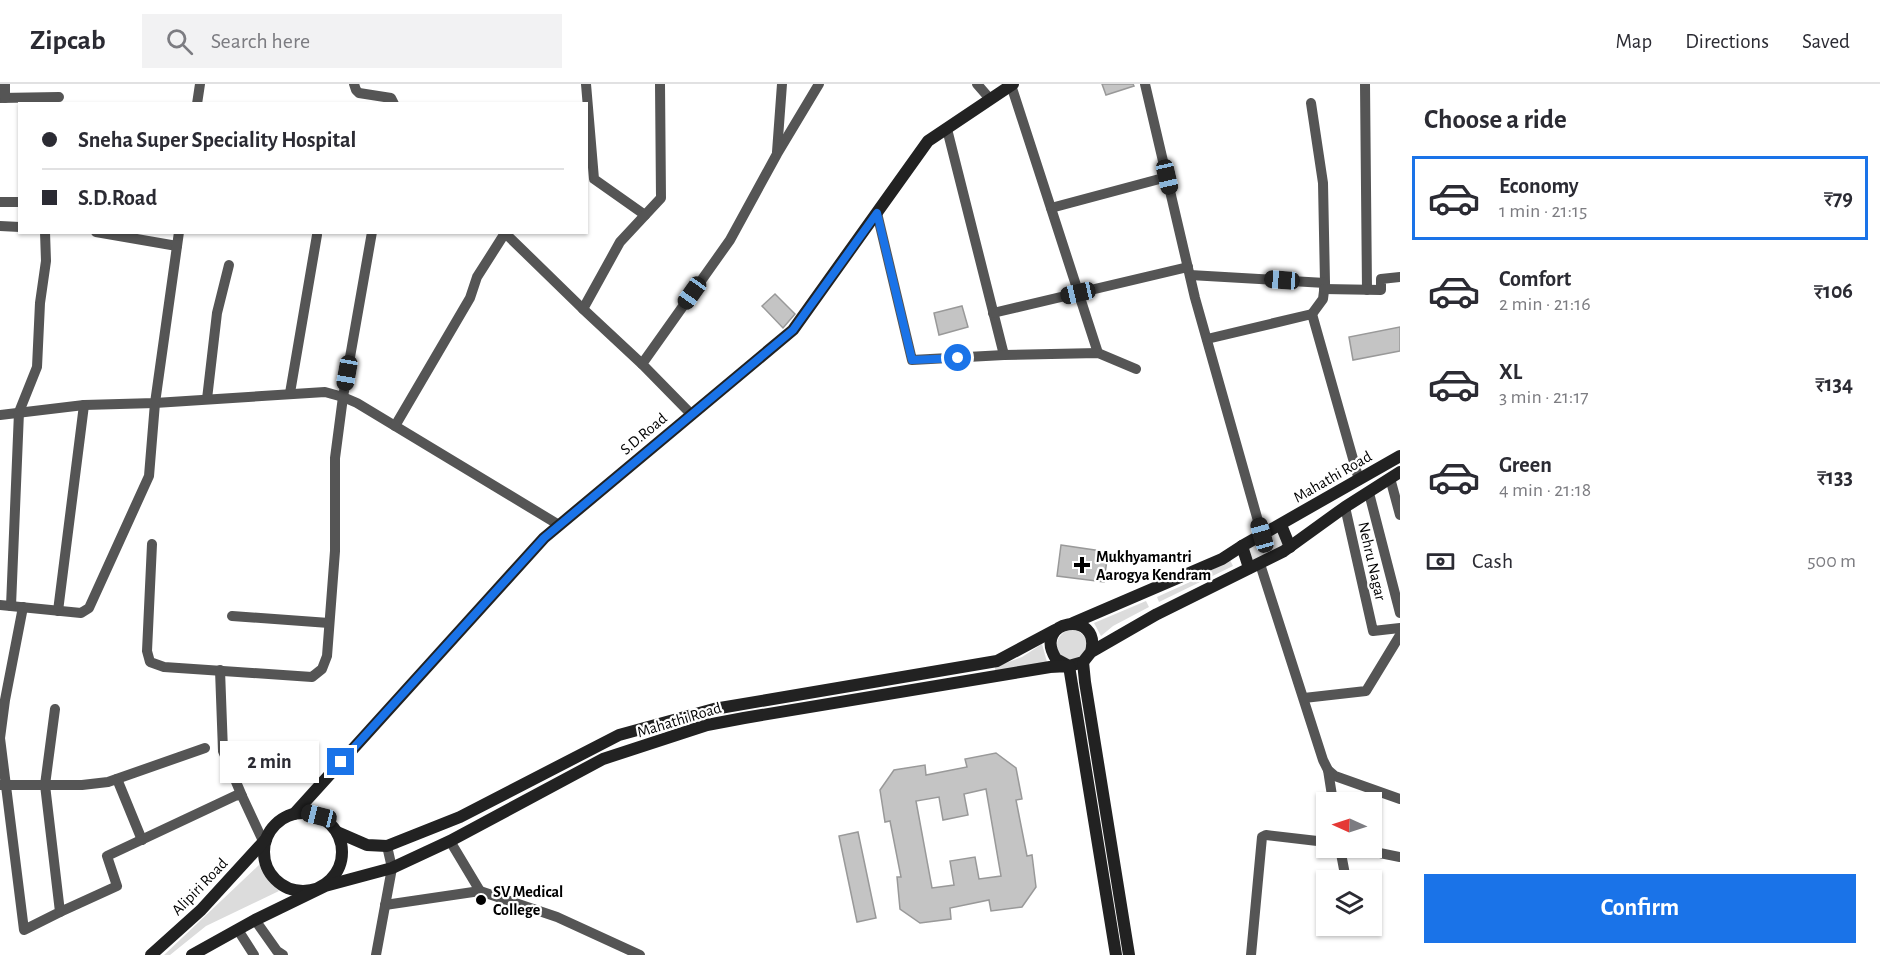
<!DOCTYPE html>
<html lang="en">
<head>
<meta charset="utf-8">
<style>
	body { margin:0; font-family:"Alegreya Sans",sans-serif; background:#f2f2f3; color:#2b2b33; height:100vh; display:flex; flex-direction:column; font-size:22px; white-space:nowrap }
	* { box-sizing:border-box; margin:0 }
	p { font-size:20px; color:#7c7c81 }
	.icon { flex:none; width:33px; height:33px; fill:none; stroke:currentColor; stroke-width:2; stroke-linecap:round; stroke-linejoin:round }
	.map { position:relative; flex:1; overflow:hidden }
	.drawer { display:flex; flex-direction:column; background:#fff; width:480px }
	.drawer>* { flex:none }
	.guide { position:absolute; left:18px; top:18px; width:570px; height:132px; border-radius:0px; box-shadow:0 2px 4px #0004; display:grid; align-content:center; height:132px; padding:0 24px; background:#fff }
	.needle { width:39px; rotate:273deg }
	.controls { position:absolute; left:1316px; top:708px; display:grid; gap:12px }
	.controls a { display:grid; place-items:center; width:66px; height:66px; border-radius:0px; background:#fff; box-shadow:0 2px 4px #0004; font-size:30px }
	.end { position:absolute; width:27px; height:27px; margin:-14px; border:8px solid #1a73e8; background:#fff; box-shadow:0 0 0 3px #fff }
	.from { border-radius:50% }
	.bubble { position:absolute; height:42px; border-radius:0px; background:#fff; box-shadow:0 2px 4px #0004; font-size:20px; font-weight:600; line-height:42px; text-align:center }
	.car { position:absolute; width:18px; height:36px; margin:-18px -9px; border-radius:8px; box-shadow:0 0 4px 2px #0007; background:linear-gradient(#222 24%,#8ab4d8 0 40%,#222 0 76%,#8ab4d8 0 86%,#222 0) }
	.guide b { display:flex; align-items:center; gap:21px; height:57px; font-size:22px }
	.guide b+b { border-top:2px solid #e1e1e2 }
	.guide i { width:15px; height:15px; background:#2b2b33 }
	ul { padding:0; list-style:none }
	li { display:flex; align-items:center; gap:18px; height:84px; margin:0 12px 9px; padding:0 12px; border:3px solid transparent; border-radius:0px }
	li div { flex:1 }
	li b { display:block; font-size:22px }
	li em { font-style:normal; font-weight:600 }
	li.active { border-color:#1a73e8 }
	li>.icon { width:54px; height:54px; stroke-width:1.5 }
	h2 { padding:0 24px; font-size:27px; line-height:72px }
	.pay { display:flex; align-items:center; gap:15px; height:66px; padding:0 24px; font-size:22px }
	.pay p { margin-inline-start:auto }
	.button { display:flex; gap:12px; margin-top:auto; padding:12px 24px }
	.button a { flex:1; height:69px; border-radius:0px; background:#1a73e8; color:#fff; font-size:24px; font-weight:600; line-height:69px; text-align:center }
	header { display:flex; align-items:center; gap:36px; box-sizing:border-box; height:84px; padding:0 30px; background:#fff; border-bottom:2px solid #e1e1e2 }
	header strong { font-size:28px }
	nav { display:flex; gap:33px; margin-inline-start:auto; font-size:21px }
	.search { width:420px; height:54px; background:#f2f2f3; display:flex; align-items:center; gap:15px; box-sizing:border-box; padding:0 21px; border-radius:0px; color:#7c7c81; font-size:22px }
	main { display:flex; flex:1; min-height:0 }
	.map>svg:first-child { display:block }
	.green { fill:#dcdcdc }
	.building { fill:#c4c4c4; stroke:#999; stroke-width:1.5; fill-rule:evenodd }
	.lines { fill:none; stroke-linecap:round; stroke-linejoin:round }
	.street { stroke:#555; stroke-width:10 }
	.secondary { stroke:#222; stroke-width:12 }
	.route { stroke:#1a73e8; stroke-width:8 }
	.poi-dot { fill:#000; stroke:#fff; stroke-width:2 }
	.labels { text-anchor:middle; stroke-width:4.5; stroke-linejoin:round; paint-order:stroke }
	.street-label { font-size:16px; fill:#000; stroke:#fff }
	.poi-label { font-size:16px; font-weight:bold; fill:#000; stroke:#fff; text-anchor:start }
</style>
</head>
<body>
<header>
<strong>Zipcab</strong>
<div class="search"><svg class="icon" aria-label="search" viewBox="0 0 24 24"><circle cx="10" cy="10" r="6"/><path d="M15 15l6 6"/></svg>Search here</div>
<nav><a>Map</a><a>Directions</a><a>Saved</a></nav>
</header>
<main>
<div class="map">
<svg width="1400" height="871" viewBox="0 0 1400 871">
	<rect width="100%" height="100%" fill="#fff"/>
	<!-- green -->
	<g class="green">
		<polygon points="1278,446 1288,461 1254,478 1245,466"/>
		<polygon points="1230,476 1233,482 1159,518 1157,513 1190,498"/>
		<polygon points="1146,517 1149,523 1113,542 1101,552 1094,539"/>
		<circle cx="1072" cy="561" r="15"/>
		<polygon points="1042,560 1047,578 995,587 995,583 1022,573"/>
		<polygon points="260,780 269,796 279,807 206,842 170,871 164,871"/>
	</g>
	<!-- building -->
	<g class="building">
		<polygon points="1102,0 1133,0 1134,2 1106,11"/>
		<polygon points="775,210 795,230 783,244 762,222"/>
		<polygon points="962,222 968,243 939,251 934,229"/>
		<polygon points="1400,243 1400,267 1353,276 1349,253"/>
		<polygon points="1061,461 1108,468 1104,498 1057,492"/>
		<path d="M996,669L1016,684L1022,715L1016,716L1027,772L1032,771L1036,803L1022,823L991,827L989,816L950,824L951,835L920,839L900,825L897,793H901L890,737L885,738L880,706L894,686L925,681L926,691L967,683L965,675ZM986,705L1001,792L979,795L975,773L950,777L954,801L932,804L916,717L939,713L943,736L968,731L964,710Z"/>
		<polygon points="858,748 876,834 857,838 839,752"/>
	</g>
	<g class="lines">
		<!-- street -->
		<g class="street">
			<polyline points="354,0 356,6 359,9 391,14 394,20"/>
			<polyline points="586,0 594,95 645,131"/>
			<polyline points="977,0 990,15"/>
			<polyline points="1145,0 1195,214 1262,451"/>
			<polyline points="1365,0 1367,206"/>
			<polyline points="1011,1 1098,269"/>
			<polyline points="0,14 59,13"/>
			<polyline points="5,14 5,0"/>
			<polyline points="1311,19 1323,99 1325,199"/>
			<polyline points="197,20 200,0"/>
			<polyline points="947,45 1004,271 1098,269 1136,285"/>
			<polyline points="777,68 782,0"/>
			<polyline points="0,118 20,118"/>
			<polyline points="1051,124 1167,93"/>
			<polyline points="877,129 912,276 1004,271"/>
			<polyline points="0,142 20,143"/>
			<polyline points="96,148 177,162"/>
			<polyline points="1190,191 1325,199 1323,215 1312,230"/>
			<polyline points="1324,205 1381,206 1381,195 1400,193"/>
			<polyline points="993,229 1188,183"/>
			<polyline points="1207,255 1312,230 1359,396"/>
			<polyline points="642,280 583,225 620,158 661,114 660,0"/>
			<polyline points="290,309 317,151"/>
			<polyline points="207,315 217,229 229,181"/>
			<polyline points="0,331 84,321 155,319 325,308 343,313 357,319 559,441"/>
			<polyline points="692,331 642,280 730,156 777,70 819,0"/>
			<polyline points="395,342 470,214 477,193 505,149 583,225"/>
			<polyline points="1390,394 1400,431"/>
			<polyline points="1369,409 1400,529"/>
			<polyline points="1345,423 1373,547 1400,544"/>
			<polyline points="152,460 147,567 150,578 164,583 312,593 322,585 327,572 335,467 335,374 343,313 372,148"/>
			<polyline points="1260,480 1323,676 1328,686 1335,692 1400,715"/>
			<polyline points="0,521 81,529 89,524 149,392 155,319 179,148"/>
			<polyline points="11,522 19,328 37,283 40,219 46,177 45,148"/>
			<polyline points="23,523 5,616 0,654 24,846 60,828 45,701 55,625"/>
			<polyline points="58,527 84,321"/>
			<polyline points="232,532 329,539"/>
			<polyline points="220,586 223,667 242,712"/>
			<polyline points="1304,614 1366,607 1400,551"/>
			<polyline points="1328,686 1333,718"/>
			<polyline points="117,695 142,756"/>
			<polyline points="0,701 82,701 108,698 205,664"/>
			<polyline points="450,757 480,807"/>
			<polyline points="1340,764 1346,796"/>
			<polyline points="1355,764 1400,773"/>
			<polyline points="385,821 480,807 557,833 640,871"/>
			<polyline points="60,828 117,802 107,772 237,711 242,712 263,757"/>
			<polyline points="255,836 277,867 283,871"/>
			<polyline points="238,846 254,871"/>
			<polyline points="376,871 392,784 387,762"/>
			<polyline points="1251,871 1262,753 1266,751 1326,758"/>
		</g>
		<!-- secondary -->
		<g class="secondary">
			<polyline points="1281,441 1290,463"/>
			<polyline points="1242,462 1249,484"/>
			<polyline points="1073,539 1222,475 1242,462 1400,372"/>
			<path d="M1091,568C1102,525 1031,535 1056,575L1069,582L1083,578L1091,568L1157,530L1284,467L1345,423L1400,388"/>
			<polyline points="1083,578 1085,598 1129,871"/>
			<circle cx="303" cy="768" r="39"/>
			<polyline points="294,730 544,454 793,246 928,57 1013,0"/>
			<polyline points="337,748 367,761 387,762 460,733 619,651 714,625 997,577 1055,546"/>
			<polyline points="151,871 201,826 266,755"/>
			<polyline points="192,871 255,836 325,802 392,784 450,757 603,675 707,641 744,634 1050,583 1069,582 1116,871"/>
		</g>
	</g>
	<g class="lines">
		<!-- route -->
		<polyline class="route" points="341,678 544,454 793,246 877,129 912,276 958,274"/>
	</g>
	<!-- markers -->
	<g class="poi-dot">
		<path d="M1079 472h6v6h6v6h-6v6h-6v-6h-6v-6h6z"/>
		<circle cx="481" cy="816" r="6"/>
	</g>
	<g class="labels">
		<!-- street labels -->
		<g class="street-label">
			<text transform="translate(643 349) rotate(-40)" y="6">S.D.Road</text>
			<text transform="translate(1332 392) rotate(-30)" y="6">Mahathi Road</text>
			<text transform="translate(1373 477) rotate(77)" y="6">Nehru Nagar</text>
			<text transform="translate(679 635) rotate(-17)" y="6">Mahathi Road</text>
			<text transform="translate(199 802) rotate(-46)" y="6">Alipiri Road</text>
		</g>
		<!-- poi labels -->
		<g class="poi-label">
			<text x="1096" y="478">Mukhyamantri<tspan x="1096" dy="18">Aarogya Kendram</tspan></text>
			<text x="493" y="813">SV Medical<tspan x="493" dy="18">College</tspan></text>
		</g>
	</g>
</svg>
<div class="controls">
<a><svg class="needle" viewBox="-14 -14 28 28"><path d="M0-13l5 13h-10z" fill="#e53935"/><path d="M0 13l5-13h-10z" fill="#7c7c81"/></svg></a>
<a><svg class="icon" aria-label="layers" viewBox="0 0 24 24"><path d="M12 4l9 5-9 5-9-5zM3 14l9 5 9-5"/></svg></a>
</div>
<i class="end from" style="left:958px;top:274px"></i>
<i class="end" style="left:341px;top:678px"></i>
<div class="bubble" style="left:220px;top:657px;width:99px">2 min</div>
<i class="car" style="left:1167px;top:93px;rotate:167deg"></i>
<i class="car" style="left:1282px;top:196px;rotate:274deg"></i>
<i class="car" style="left:692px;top:209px;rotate:215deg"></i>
<i class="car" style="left:1078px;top:209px;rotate:257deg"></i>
<i class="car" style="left:347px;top:289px;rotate:190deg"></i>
<i class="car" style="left:1262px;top:451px;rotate:344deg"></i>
<i class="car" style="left:319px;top:732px;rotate:284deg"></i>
<div class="guide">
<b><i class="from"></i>Sneha Super Speciality Hospital</b>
<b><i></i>S.D.Road</b>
</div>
</div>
<section class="drawer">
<h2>Choose a ride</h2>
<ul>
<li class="active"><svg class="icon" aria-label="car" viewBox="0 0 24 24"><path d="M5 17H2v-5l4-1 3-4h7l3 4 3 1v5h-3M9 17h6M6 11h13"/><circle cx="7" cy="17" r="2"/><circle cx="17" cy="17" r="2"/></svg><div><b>Economy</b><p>1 min · 21:15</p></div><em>₹79</em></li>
<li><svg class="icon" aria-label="car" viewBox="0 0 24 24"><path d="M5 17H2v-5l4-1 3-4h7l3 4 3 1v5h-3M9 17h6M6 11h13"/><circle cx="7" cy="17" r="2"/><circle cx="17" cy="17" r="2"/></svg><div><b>Comfort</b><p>2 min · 21:16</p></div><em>₹106</em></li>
<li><svg class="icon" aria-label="car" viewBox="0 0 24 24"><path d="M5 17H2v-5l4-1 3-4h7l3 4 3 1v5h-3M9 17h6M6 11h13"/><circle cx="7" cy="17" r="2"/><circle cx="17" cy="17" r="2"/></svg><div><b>XL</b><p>3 min · 21:17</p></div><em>₹134</em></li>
<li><svg class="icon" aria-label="car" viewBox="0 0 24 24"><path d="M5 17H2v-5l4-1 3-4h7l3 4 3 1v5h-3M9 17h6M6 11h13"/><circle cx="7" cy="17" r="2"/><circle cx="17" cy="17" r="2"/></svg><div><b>Green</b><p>4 min · 21:18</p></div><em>₹133</em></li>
</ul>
<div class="pay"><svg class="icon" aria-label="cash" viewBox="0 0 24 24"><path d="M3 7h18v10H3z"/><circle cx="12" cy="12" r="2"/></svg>Cash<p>500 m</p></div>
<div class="button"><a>Confirm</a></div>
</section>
</main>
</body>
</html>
